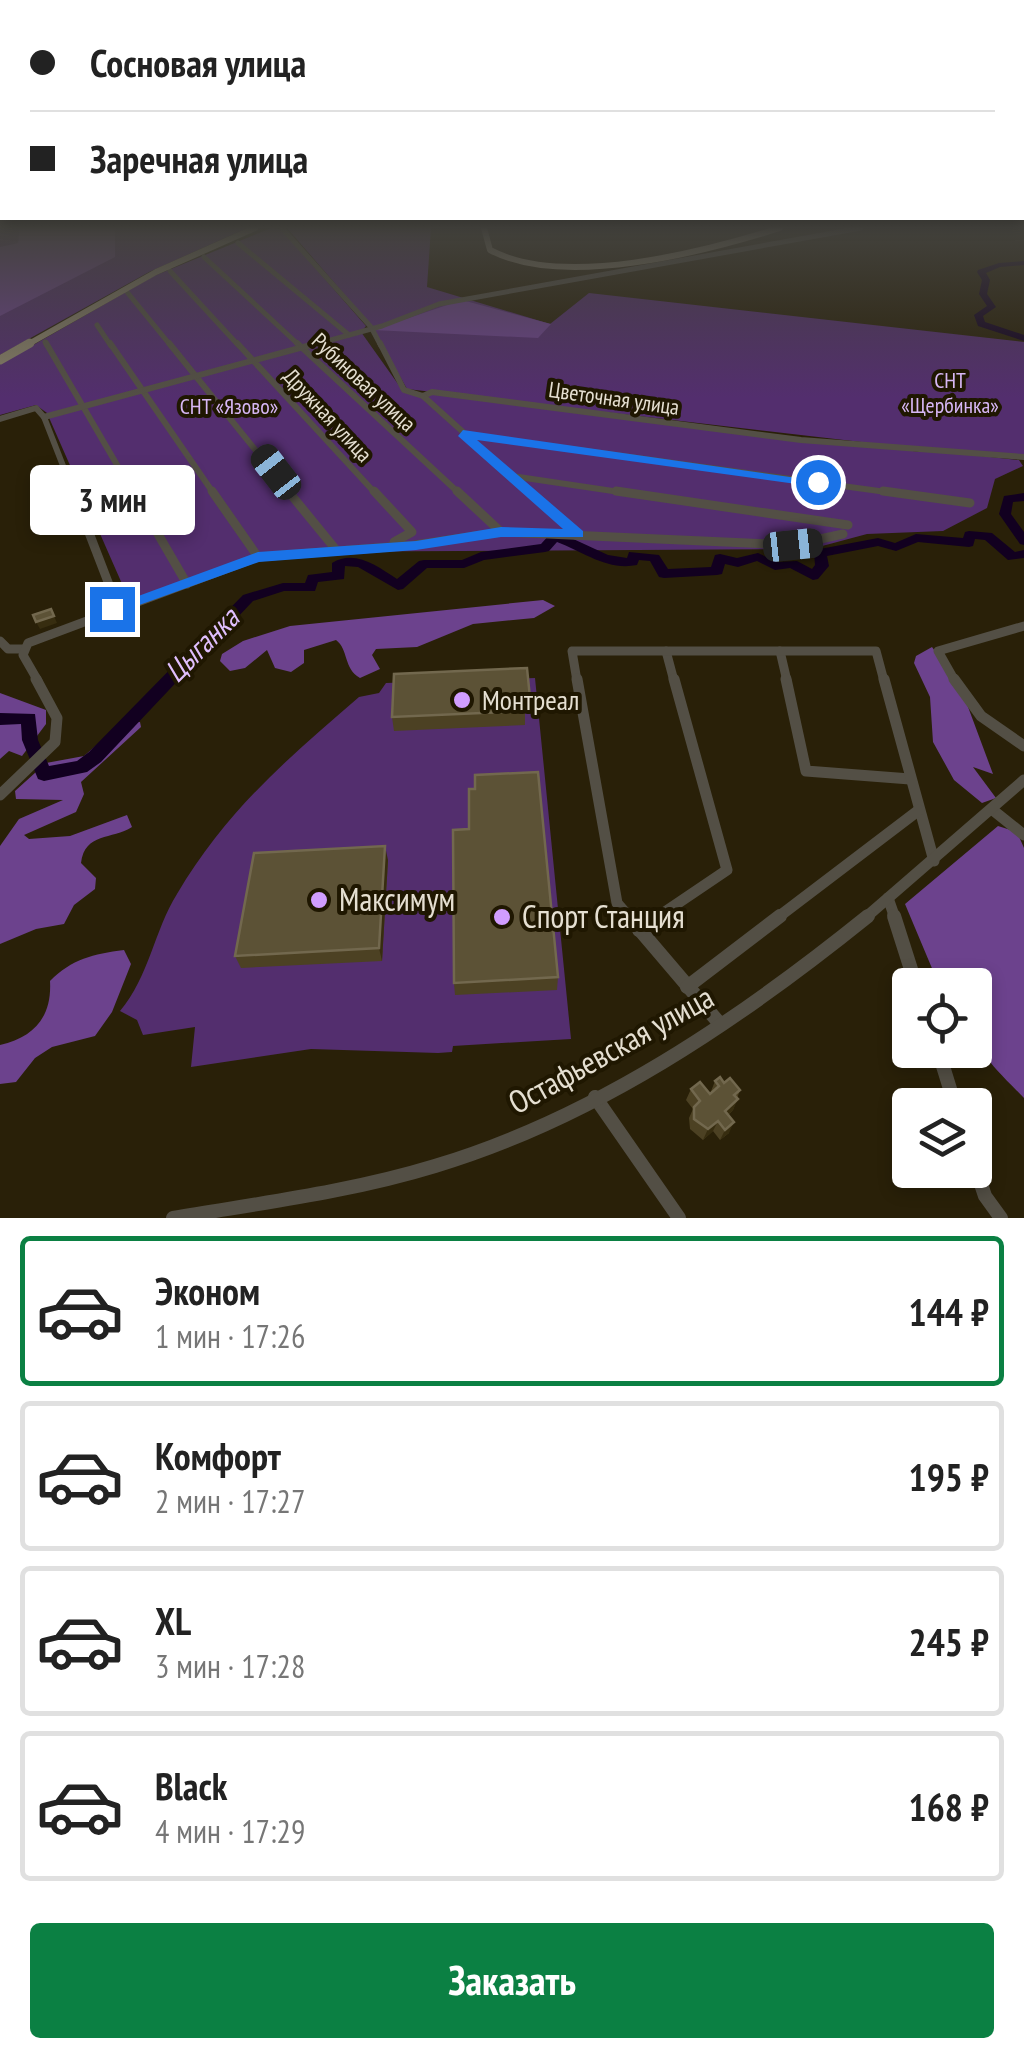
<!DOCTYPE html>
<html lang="ru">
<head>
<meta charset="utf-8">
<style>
	body { margin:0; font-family:"PT Sans Narrow",sans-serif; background:#f2f2f2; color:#222; height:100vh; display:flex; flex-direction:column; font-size:38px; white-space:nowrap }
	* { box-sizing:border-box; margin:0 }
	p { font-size:32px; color:#767676 }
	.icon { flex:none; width:55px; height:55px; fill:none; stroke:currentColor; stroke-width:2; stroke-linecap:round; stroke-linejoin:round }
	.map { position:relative; height:1218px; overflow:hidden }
	.side { display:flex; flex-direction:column; background:#fff; flex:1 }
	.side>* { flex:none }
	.top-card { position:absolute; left:0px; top:0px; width:1025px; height:220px; box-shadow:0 5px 15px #0003; display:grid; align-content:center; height:220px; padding:0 30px; background:#fff }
	.fabs { position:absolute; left:892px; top:968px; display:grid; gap:20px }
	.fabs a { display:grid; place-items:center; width:100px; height:100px; border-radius:10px; background:#fff; box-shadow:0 5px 15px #0003; font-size:50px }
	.end { position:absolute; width:45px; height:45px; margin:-22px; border:12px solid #1a73e8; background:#fff; box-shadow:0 0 0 5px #fff }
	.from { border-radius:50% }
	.bubble { position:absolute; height:70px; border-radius:10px; background:#fff; box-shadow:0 5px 15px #0003; font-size:32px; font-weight:800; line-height:70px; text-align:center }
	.car { position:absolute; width:30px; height:60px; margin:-30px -15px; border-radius:12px; box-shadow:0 0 8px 2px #0007; background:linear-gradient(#222 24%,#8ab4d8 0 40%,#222 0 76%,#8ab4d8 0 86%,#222 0) }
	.top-card b { display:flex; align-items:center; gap:35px; height:95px; font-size:38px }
	.top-card b+b { border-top:2px solid #e0e0e0 }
	.top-card i { width:25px; height:25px; background:#222 }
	ul { padding:18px 0 0; list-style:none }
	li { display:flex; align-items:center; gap:30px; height:150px; margin:0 20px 15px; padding:0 10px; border:5px solid #e0e0e0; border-radius:10px }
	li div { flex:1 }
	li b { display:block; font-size:38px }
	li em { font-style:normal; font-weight:800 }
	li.current { border-color:#0b8043 }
	li>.icon { width:90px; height:90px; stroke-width:1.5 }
	.primary-button { display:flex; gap:20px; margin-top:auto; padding:20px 30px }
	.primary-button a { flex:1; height:115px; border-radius:10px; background:#0b8043; color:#fff; font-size:40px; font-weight:800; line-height:115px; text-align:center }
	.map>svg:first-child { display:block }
	.green { fill:#532e6e }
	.forest { fill:#6c428d }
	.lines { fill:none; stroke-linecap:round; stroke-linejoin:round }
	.river { fill:#120020; fill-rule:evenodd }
	.minor-far4 { stroke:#534f45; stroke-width:5 }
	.minor-far3 { stroke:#534f45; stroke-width:6 }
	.minor-far2 { stroke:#534f45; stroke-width:9 }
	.minor-far1 { stroke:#534f45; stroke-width:11 }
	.minor { stroke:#534f45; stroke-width:14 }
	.major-far1 { stroke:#857d67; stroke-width:6 }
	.major { stroke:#857d67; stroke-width:9 }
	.wall { fill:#4c4123 }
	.shaded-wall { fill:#372d10 }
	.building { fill:#5c5236; stroke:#72684e; stroke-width:2.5 }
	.route { fill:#1a73e8 }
	.poi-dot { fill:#d19dfe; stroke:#1f1701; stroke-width:4 }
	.labels { text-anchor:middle; stroke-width:8; stroke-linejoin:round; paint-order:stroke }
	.far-park-label { font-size:22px; fill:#d7b7f5; stroke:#1f1701 }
	.far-street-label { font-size:22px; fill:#e5dfd1; stroke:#1f1701 }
	.poi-label { font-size:28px; fill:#e5dfd1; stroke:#1f1701; text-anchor:start }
	.water-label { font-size:30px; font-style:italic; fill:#e0bffe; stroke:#1f1701 }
	.near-poi-label { font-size:32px; fill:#e5dfd1; stroke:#1f1701; text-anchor:start }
	.near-street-label { font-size:32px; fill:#e5dfd1; stroke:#1f1701 }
</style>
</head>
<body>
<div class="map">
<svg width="1024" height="1218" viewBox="0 0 1024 1218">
	<rect width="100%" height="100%" fill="#292008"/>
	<!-- green -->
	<g class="green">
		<polygon points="0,228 247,228 149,272 0,355"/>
		<polygon points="271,228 281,229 366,326 361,332 403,391 921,452 930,450 407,389 371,325 287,228 431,228 427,287 550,324 589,293 1024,342 1024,457 972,455 1019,460 1023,466 995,479 987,508 943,531 867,534 811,549 260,552 130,602 47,413 36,405 0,415 0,364 154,276"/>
		<path d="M535,678L571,1039L453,1046L452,1052L438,1053L311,1049L191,1067L195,1027L143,1035L137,1020L120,1011C149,977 154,931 177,894C227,810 286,760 359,697L379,693L386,683Z"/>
	</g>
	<!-- forest -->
	<g class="forest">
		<polygon points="20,228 115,228 115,257 0,316 0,247 18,243"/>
		<polygon points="462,300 551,324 538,338 373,330"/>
		<path d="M543,600L555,606L534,618L473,624L417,647L376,649L372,655L380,669L360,678C343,668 349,650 336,640L304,650V663L291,672L275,668L267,650L245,668L230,671L220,661L222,654L243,641L290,626Z"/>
		<polygon points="932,647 961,688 993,774 973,767 996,798 982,803 954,780 933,742 930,697 914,663 916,656"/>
		<polygon points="0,693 46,710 46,724 22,756 9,751 0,759"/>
		<path d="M140,722L141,727L81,782L84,794L76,812L24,835L29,839L70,836L127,815L132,827C112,840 85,832 81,863L96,878L95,889L74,905L64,924L36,929L0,944V846L19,819L63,800L16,799L15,791L46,763L84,756L122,723Z"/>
		<path d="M998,826L1017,832L1024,848V1098C977,1050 975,1052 975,985H939L905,904Z"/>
		<path d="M124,950L131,964L112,1012L95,1036L52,1047L35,1058L16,1082L0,1084V1045C35,1037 52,1016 50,981C72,959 93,954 124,950Z"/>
	</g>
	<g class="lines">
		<!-- river -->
		<g class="river">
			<polygon points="1024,261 1024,265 1000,267 986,273 990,280 987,294 996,307 983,316 985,322 1024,335 1024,341 978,326 974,315 987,306 979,294 982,280 977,272 978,270 999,263"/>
			<polygon points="1024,493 1024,501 1013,502 1011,514 1024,532 1024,545 1020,544 999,514 1004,496"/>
			<path d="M969,531L992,533L1015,552L1024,550V558L1008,560L985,540L975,539L973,546L969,547L918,542L896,551L878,546L827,556L829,566L818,579L813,580L790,568L775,570L757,561L738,567L725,564L722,574L717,575L664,578L659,577L650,561L639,560L637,565C607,571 584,552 557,542L549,551L545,552L484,560L464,568H427L403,589L398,590L358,567L345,566L344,579L318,582L315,591H284L253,601L101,762L87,772L44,781L38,779L22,740L21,724L0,725V713L35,714L38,740L49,766L77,761L89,752L243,595L283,583H305L308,575L332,572V563C355,549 377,566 397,579L419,561L424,560H462L481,552L541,544L550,534L554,533L569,537L608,555L627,558L629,552L659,555L668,569L711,567L715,555L720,554L737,558L758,553L777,562L797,561L812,569L815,565L814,553L820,549L878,538L895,543L916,534L963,538L965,532Z"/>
		</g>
		<!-- minor-far4 -->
		<g class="minor-far4">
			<polyline points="282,228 371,327 381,346"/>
			<polyline points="238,243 349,335"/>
			<polyline points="204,257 300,346"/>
			<polyline points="170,271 239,346"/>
			<polyline points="127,292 171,346"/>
			<polyline points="97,325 111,346"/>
			<polyline points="45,342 47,346"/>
			<polyline points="309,346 382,326 439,304 861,228"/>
		</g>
		<!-- minor-far3 -->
		<g class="minor-far3">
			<polyline points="46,343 134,494"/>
			<polyline points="110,343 214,494"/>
			<polyline points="169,343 291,494"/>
			<polyline points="237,343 376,494"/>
			<polyline points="297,343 460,494"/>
			<polyline points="380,343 404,390 423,396 432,392 801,440 1024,457"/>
			<polyline points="423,396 532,494"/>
			<polyline points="44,417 318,343"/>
			<polyline points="0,419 36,408 44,417 74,494"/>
			<polyline points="463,434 901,494"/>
			<polyline points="512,476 633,494"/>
		</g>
		<!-- minor-far2 -->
		<g class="minor-far2">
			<polyline points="73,491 113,595 111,609"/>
			<polyline points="133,491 187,584"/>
			<polyline points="212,491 258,557"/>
			<polyline points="288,491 337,551"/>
			<polyline points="374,491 412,532 394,542"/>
			<polyline points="457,491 501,532"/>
			<polyline points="529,491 575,532"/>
			<polyline points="616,491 848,525"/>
			<polyline points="883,491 970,503"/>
			<polyline points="0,641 8,649 23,649"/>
			<polyline points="666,651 674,681"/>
			<polyline points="780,651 787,681"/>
			<polyline points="38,681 23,655 28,643 258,557 415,545 501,532 793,545 843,534"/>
			<polyline points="577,681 572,651 876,651 884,681"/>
			<polyline points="955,681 938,651 1024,626"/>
		</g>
		<!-- minor-far1 -->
		<g class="minor-far1">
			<polyline points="577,679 617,903 630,918"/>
			<polyline points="786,679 806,771 910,779"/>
			<polyline points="884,679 934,861"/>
			<polyline points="954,679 981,716 1024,746"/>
			<polyline points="0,795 55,742 57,718 36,679"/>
			<polyline points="994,811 1024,835"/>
			<polyline points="888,898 895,918"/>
			<polyline points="656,918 727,870 674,679"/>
			<polyline points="777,918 919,810"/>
			<polyline points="865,918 1024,780"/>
		</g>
		<!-- minor -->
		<g class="minor">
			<polyline points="628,916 720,1024"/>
			<polyline points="894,916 916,985"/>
			<polyline points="639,930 660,916"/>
			<polyline points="687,987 780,916"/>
			<polyline points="938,1050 955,1105"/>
			<polyline points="595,1097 679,1218"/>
			<polyline points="975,1166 985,1196 1001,1218"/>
			<path d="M173,1218C261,1203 350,1192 435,1166C595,1118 739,1020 868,916"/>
		</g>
		<!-- major-far1 -->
		<g class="major-far1">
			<path d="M484,228L490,250C563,289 704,252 780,228"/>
			<polyline points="25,346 156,272 255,228"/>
		</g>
		<!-- major -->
		<polyline class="major" points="0,360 30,343"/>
	</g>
	<!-- wall -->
	<g class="wall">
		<polygon points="530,698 529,712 525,712 525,725 394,731 392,717"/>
		<polygon points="469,829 558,977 557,990 455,995 454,983"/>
		<polygon points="388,860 382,961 241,968 235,956"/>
		<polygon points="715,1081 724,1083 740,1090 733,1110 728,1115 729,1133 720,1140 713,1131 703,1140 690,1129 689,1118 693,1109 686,1100 691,1089 710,1094"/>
	</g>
	<!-- shaded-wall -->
	<g class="shaded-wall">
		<polygon points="54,616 57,623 40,629 36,622"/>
		<polygon points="385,846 388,860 382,961 379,948"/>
		<polygon points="738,1099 733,1110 720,1122 725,1111"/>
		<polygon points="718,1121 713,1131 703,1140 708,1129"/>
		<polygon points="734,1122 729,1133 720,1140 725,1130"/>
	</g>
	<!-- building -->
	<g class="building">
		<polygon points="51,609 54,616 36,622 33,615"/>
		<polygon points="527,668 530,698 524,698 525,711 392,717 394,674"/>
		<polygon points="538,772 558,977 454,983 453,830 469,829 469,789 475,789 475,775"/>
		<polygon points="385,846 379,948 235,956 254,853"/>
		<polygon points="720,1077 724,1083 730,1078 740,1090 734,1095 738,1099 725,1111 734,1122 725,1130 718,1121 708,1129 694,1119 694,1107 700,1101 691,1089 700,1082 710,1094 719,1086 715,1081"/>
	</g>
	<!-- sky -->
	<linearGradient id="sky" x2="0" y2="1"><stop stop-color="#171204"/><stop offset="0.57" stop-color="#43423d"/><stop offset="1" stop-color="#43423d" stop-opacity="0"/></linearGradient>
	<rect width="1024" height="398" fill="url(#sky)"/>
	<!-- route -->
	<polygon class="route" points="463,430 825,482 818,487 477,440 583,531 583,537 501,537 416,550 259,562 117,613 103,609 258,552 416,541 501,527 563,529 458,436"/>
	<!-- markers -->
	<g class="poi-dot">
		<circle cx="462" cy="700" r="10"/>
		<circle cx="319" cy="900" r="10"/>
		<circle cx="502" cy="917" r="10"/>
	</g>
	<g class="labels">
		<!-- far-park labels -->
		<g class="far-park-label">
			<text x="950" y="388">СНТ<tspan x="950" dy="25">«Щербинка»</tspan></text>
			<text x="229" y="414">СНТ «Язово»</text>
		</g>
		<!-- far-street labels -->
		<g class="far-street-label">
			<text transform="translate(364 382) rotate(43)" y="8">Рубиновая улица</text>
			<text transform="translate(614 398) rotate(8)" y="8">Цветочная улица</text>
			<text transform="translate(328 415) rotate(47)" y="8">Дружная улица</text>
		</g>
		<!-- poi labels -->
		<g class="poi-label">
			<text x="482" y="710">Монтреал</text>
		</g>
		<!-- water labels -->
		<g class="water-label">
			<text transform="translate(202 645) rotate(-45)" y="10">Цыганка</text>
		</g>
		<!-- near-poi labels -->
		<g class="near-poi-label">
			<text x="339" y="911">Максимум</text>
			<text x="522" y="928">Спорт Станция</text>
		</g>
		<!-- near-street labels -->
		<g class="near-street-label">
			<text transform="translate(611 1050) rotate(-29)" y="11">Остафьевская улица</text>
		</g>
	</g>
</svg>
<div class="fabs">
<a><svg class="icon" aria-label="locate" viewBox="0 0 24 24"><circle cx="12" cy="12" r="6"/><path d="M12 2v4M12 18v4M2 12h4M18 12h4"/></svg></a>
<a><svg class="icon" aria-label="layers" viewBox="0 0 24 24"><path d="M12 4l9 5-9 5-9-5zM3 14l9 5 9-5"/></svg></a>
</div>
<i class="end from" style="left:818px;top:482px"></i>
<i class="end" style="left:112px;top:609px"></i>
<div class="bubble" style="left:30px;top:465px;width:165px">3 мин</div>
<i class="car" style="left:276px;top:472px;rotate:322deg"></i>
<i class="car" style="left:793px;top:545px;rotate:84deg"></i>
<div class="top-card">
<b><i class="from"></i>Сосновая улица</b>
<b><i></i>Заречная улица</b>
</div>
</div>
<section class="side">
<ul>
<li class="current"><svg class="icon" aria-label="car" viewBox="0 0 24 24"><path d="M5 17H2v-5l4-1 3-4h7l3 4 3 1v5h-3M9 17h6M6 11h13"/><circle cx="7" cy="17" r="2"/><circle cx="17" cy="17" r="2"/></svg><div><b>Эконом</b><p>1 мин · 17:26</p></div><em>144 ₽</em></li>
<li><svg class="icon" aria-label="car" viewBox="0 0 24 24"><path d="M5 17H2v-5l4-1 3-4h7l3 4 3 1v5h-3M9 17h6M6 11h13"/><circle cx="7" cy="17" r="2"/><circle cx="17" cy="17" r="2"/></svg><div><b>Комфорт</b><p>2 мин · 17:27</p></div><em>195 ₽</em></li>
<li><svg class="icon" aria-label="car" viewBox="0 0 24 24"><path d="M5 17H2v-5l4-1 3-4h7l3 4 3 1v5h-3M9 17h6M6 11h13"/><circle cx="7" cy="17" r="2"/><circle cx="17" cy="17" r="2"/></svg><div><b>XL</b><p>3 мин · 17:28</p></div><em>245 ₽</em></li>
<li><svg class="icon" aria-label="car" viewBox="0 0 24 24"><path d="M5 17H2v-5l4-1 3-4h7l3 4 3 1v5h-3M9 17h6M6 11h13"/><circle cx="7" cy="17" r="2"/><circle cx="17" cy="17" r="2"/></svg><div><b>Black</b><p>4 мин · 17:29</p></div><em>168 ₽</em></li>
</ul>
<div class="primary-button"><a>Заказать</a></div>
</section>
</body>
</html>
